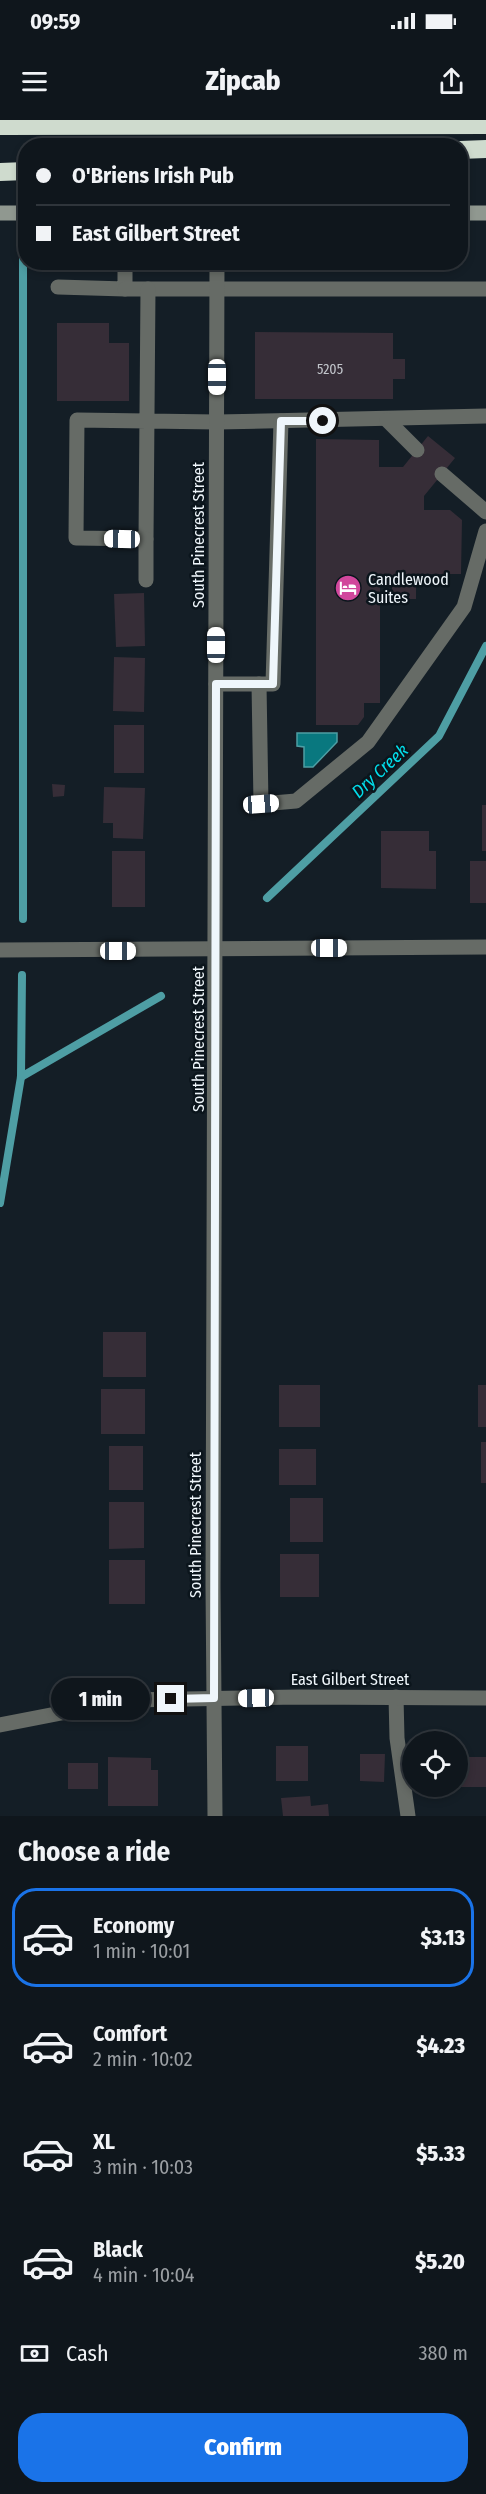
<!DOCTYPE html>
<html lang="en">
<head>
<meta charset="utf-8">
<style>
	body { margin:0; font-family:"Fira Sans Condensed",sans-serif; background:#1d2329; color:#f1f3f6; height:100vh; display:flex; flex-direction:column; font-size:22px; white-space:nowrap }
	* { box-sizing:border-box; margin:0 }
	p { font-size:20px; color:#9b9fa3 }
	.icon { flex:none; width:33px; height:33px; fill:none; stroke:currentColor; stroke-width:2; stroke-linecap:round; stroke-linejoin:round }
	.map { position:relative; height:1696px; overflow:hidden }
	.drawer { display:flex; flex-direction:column; background:#0f161c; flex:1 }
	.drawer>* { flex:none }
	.hud { position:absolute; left:18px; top:18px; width:450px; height:132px; border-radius:24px; box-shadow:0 3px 9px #0003,0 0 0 2px #2f353b; display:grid; align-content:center; height:132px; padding:0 18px; background:#0f161c }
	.fabs { position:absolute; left:402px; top:1611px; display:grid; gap:12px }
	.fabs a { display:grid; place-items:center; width:66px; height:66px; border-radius:50%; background:#0f161c; box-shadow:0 3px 9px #0003,0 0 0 2px #2f353b; font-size:30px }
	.end { position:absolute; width:27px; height:27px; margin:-14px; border:8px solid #eff6fb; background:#111; box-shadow:0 0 0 3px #111 }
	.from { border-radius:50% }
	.bubble { position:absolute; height:42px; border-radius:21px; background:#0f161c; box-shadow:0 3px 9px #0003,0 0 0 2px #2f353b; font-size:20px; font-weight:800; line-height:42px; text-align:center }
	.car { position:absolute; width:18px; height:36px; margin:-18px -9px; border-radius:8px; box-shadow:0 0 4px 2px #0007; background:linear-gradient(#fff 24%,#345 0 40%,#fff 0 76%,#345 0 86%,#fff 0) }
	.hud b { display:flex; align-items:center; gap:21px; height:57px; font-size:22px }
	.hud b+b { border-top:2px solid #2f353b }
	.hud i { width:15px; height:15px; background:#f1f3f6 }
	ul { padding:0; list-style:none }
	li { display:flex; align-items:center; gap:18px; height:99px; margin:0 12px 9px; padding:0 6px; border:3px solid transparent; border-radius:24px }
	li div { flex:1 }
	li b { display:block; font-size:22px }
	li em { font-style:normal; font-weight:800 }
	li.on { border-color:#1a73e8 }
	li>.icon { width:54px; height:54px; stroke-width:1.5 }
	h2 { padding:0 18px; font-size:27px; line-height:72px }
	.pay { display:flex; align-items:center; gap:15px; height:66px; padding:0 18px; font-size:22px }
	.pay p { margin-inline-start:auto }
	.cta { display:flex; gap:12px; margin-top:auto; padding:12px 18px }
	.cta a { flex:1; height:69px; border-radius:24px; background:#1a73e8; color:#fff; font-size:24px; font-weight:800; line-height:69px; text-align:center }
	.status { display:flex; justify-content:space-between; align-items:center; height:42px; padding:0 30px; background:#0f161c; direction:ltr }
	.status svg { height:16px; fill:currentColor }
	header { display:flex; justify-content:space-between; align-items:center; height:78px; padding:0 18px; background:#0f161c; font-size:27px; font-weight:800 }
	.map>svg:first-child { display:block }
	.water { fill:#09787f; stroke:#4e9ea4; stroke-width:1.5 }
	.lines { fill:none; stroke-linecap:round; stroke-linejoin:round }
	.stream { stroke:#4e9ea4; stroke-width:8 }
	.building { fill:#362d37 }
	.lane { stroke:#666b66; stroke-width:15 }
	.street { stroke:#666b66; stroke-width:15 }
	.secondary { stroke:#909890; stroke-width:15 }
	.highway { stroke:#cfdbce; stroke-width:18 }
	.route { stroke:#eff6fb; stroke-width:8 }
	.labels { text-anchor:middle; stroke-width:5; stroke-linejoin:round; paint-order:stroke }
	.number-label { font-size:14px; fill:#c1c4ca }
	.street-label { font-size:16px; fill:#eff6fb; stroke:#0b151c }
	.poi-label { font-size:16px; fill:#eff6fb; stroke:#0b151c; text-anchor:start }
	.water-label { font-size:18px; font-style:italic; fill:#02ddea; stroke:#0b151c }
</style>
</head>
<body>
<div class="status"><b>09:59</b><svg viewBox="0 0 49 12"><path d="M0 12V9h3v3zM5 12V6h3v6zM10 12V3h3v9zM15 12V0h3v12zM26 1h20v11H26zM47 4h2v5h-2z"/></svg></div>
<header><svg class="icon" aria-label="menu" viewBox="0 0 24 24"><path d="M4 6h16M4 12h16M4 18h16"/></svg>Zipcab<svg class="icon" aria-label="share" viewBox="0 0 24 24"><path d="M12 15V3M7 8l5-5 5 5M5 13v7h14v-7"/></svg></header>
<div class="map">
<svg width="486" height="1696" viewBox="0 0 486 1696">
	<rect width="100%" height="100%" fill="#141e26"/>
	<!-- water -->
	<polygon class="water" points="297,613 337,613 337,622 313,647 304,647 304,627 297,626"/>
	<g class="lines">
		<!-- stream -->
		<g class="stream">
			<polyline points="267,778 439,616 486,526"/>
			<polyline points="23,799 23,131"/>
			<polyline points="21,957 161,876"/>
			<polyline points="0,1083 21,957 22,855"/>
		</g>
	</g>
	<!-- building -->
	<g class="building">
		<polygon points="57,203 109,203 109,223 129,223 129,281 57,281"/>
		<polygon points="255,212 393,213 393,239 405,239 405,259 393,259 393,279 255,279"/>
		<polygon points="428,316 455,338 424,376 424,390 450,390 462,400 461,454 416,454 416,479 392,479 392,457 380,457 380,583 364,583 364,597 358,605 316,605 316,319 379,320 379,347 403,347"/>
		<polygon points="144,473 145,526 116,527 114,474"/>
		<polygon points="114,537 145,538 144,592 113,591"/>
		<rect x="114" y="605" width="30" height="48"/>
		<polygon points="52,664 65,665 64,676 53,677"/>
		<polygon points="104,667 145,668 143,719 113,718 113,703 103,703"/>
		<rect x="482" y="685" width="4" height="46"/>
		<polygon points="381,711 429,711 429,731 436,731 436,769 381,768"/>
		<rect x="112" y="731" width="33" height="56"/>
		<rect x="470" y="741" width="16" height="42"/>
		<rect x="103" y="1212" width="43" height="45"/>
		<rect x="279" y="1265" width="41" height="42"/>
		<rect x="478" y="1265" width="8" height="42"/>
		<rect x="101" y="1269" width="44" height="45"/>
		<rect x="481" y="1322" width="5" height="41"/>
		<rect x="109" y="1326" width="34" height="44"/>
		<rect x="279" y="1329" width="37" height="36"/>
		<rect x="290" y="1378" width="33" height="44"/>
		<polygon points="109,1382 144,1382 144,1428 109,1429"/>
		<rect x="280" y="1434" width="39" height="43"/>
		<rect x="109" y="1440" width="36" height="44"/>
		<rect x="276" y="1626" width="32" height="35"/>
		<polygon points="360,1634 385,1634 384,1662 360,1661"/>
		<polygon points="108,1637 151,1638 151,1650 158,1650 158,1686 108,1686"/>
		<rect x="458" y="1637" width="28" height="30"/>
		<rect x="68" y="1643" width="30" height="26"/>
		<polygon points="310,1676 311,1686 328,1684 329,1696 283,1696 281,1678"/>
	</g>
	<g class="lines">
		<!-- lane -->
		<g class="lane">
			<polyline points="58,167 125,169 125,142"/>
			<polyline points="125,169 486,169"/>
			<polyline points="148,169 146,419 76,418 77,300 217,302 486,296"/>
			<polyline points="387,300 417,330"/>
			<polyline points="442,354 486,392"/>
			<polyline points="146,419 146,460"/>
			<polyline points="216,564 273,564 281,301"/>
			<polyline points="259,564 261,684 296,681 368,622 464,487 486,411"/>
			<polyline points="396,1577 397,1618 408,1696"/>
		</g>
		<!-- street -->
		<g class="street">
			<polyline points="0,830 486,827"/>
			<polyline points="0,1605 128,1580 298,1577 486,1578"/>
			<polyline points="215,1696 213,1466 217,142"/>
		</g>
		<!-- secondary -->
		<g class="secondary">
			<polyline points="0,93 26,93"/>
			<polyline points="460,93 486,93"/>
		</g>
		<!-- highway -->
		<g class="highway">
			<polyline points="0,6 486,5"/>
			<polyline points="460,30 486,29"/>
			<polyline points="0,52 26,51"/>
		</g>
	</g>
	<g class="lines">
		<!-- route -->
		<polyline class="route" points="171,1579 214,1578 216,564 273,564 281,301 323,301"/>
	</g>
	<!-- icons -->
	<defs>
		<symbol id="hotel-disc" viewBox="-11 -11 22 22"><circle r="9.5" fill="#d1479c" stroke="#0b151c"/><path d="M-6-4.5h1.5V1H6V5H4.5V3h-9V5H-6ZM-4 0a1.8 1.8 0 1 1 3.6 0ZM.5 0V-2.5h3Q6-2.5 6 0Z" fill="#fff"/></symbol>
	</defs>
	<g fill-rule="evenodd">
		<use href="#hotel-disc" x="333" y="453" width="30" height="30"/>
	</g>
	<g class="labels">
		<!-- number labels -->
		<g class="number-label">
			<text x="330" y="254">5205</text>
		</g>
		<!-- street labels -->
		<g class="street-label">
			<text transform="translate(198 415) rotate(-90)" y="6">South Pinecrest Street</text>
			<text transform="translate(198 919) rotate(-90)" y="6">South Pinecrest Street</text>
			<text transform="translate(195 1405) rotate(-90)" y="6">South Pinecrest Street</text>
			<text x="350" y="1565">East Gilbert Street</text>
		</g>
		<!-- poi labels -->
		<g class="poi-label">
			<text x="368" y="465">Candlewood<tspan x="368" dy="18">Suites</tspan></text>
		</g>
		<!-- water labels -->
		<g class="water-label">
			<text transform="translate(380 651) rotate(-43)" y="6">Dry Creek</text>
		</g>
	</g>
</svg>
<div class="fabs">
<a><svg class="icon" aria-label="locate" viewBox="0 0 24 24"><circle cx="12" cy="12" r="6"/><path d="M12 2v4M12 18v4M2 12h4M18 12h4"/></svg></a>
</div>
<i class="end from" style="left:323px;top:301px"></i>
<i class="end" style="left:171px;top:1579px"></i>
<div class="bubble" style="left:51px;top:1558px;width:99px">1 min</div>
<i class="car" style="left:217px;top:257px;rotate:180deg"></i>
<i class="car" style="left:122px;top:419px;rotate:271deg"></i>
<i class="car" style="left:216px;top:525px;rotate:0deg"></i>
<i class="car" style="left:261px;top:684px;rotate:86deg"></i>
<i class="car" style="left:329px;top:828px;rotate:90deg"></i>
<i class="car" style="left:118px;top:831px;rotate:90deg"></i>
<i class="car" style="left:256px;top:1578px;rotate:269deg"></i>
<div class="hud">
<b><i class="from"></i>O'Briens Irish Pub</b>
<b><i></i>East Gilbert Street</b>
</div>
</div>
<section class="drawer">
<h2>Choose a ride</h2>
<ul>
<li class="on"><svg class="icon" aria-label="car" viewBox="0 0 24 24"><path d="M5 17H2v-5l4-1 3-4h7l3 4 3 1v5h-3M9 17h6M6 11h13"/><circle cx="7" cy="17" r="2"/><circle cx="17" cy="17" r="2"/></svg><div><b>Economy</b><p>1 min · 10:01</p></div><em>$3.13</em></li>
<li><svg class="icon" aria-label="car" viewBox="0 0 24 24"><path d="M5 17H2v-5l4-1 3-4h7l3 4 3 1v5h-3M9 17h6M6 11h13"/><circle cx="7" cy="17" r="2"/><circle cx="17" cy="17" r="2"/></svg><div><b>Comfort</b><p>2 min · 10:02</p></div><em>$4.23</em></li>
<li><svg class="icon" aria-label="car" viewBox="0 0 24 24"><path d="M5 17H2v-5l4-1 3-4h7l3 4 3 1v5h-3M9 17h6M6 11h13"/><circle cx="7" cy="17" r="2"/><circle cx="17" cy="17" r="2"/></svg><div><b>XL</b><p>3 min · 10:03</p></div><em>$5.33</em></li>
<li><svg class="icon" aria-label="car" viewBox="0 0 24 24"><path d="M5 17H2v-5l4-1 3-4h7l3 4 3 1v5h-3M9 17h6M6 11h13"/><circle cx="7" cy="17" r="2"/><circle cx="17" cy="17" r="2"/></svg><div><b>Black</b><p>4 min · 10:04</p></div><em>$5.20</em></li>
</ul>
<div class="pay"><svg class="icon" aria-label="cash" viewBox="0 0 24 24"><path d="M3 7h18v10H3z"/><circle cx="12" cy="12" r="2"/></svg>Cash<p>380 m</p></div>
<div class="cta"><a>Confirm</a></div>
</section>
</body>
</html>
